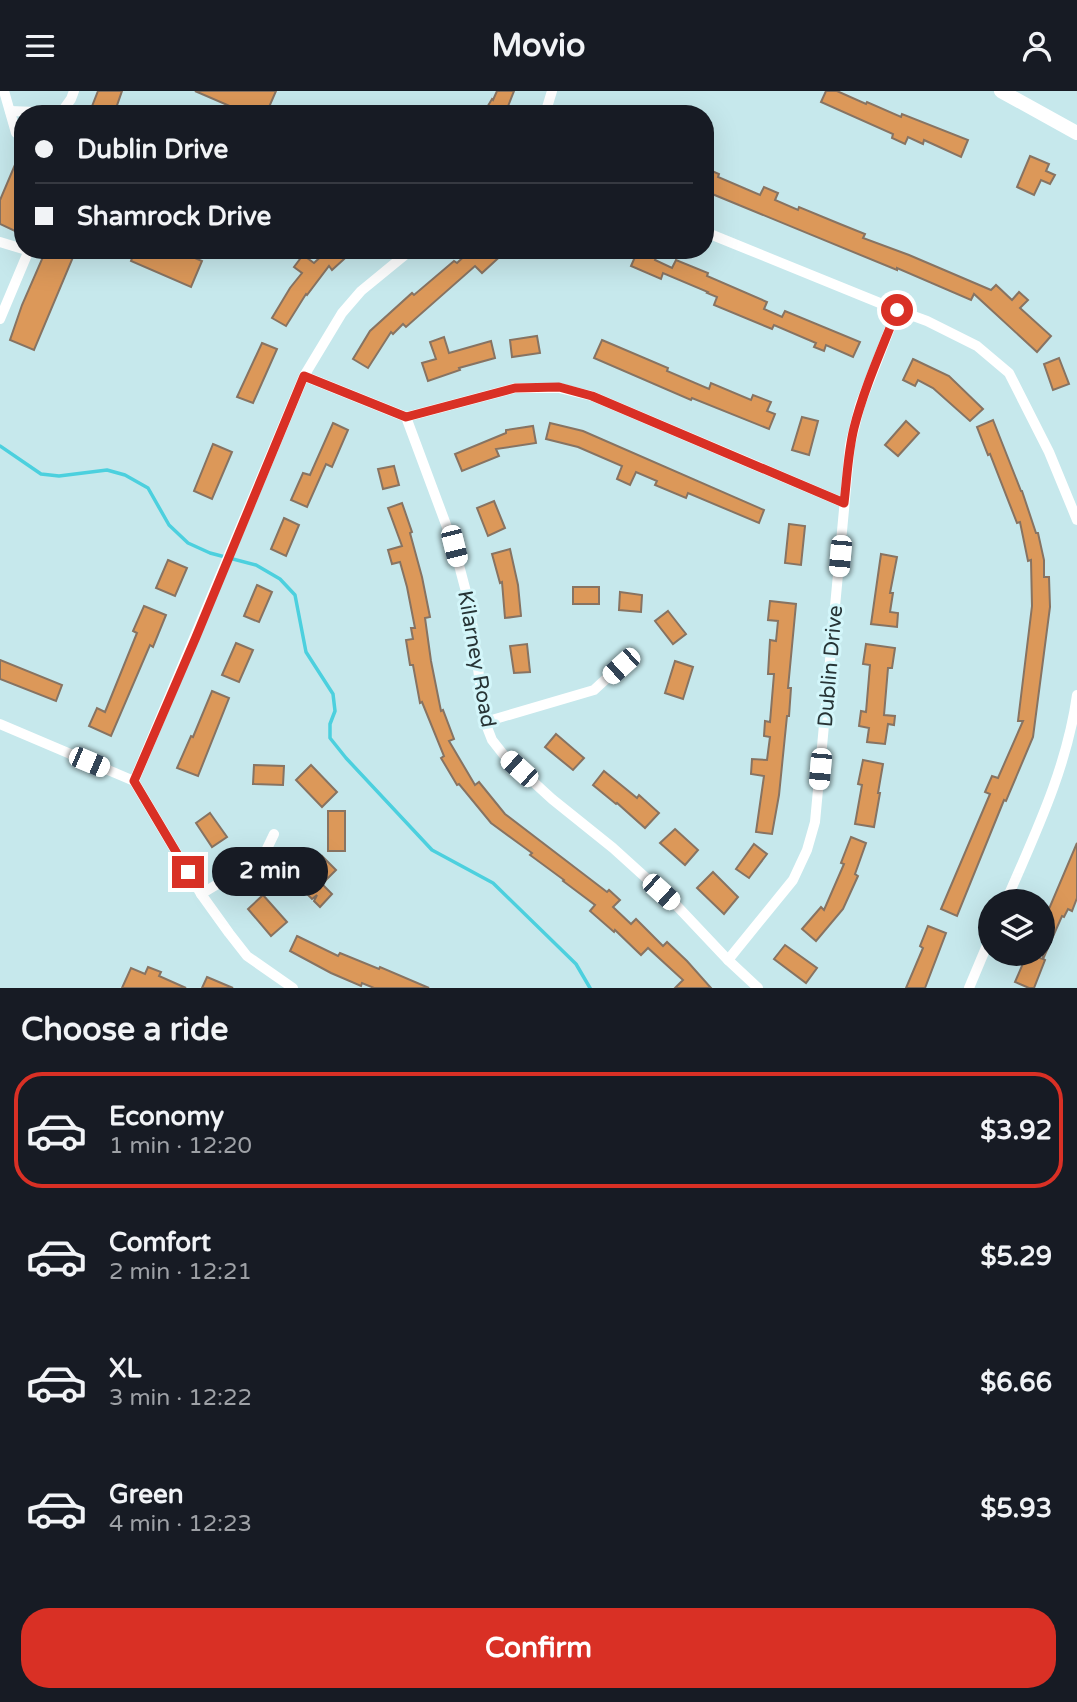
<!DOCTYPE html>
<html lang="en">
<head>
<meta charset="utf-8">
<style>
	body { margin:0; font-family:"Varela Round",sans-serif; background:#20242c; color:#f1f3f6; height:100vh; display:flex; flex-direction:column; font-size:26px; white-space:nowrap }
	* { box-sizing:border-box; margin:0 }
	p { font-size:23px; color:#9ea1a6 }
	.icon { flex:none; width:38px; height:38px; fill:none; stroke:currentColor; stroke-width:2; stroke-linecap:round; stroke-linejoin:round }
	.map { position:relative; height:897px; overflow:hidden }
	.panel { display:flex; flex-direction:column; background:#171b24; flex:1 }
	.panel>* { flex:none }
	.banner { position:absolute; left:14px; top:14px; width:700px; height:154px; border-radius:28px; box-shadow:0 7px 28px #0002; display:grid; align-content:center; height:154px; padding:0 21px; background:#171b24 }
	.fabs { position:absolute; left:978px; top:798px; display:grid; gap:14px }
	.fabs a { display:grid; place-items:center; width:77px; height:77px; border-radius:50%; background:#171b24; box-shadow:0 7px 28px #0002; font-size:35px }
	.end { position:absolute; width:32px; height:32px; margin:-16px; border:9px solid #d93025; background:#fff; box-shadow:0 0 0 4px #fff }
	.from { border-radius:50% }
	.bubble { position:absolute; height:49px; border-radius:24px; background:#171b24; box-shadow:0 7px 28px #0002; font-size:23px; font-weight:700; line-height:49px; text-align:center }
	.car { position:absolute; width:21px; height:42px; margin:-21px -10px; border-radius:9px; box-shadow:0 0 5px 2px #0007; background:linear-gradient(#fff 24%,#345 0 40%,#fff 0 76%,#345 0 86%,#fff 0) }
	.banner b { display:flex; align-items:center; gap:24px; height:66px; font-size:26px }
	.banner b+b { border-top:2px solid #363941 }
	.banner i { width:18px; height:18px; background:#f1f3f6 }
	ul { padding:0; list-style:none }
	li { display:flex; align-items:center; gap:21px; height:116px; margin:0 14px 10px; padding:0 7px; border:4px solid transparent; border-radius:28px }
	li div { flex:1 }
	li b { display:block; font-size:26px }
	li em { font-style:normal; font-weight:700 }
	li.selected { border-color:#d93025 }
	li>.icon { width:63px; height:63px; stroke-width:1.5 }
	h2 { padding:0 21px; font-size:32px; line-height:84px }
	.primary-button { display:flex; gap:14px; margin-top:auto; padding:14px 21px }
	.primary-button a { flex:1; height:80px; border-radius:28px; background:#d93025; color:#fff; font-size:28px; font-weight:700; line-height:80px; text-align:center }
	header { display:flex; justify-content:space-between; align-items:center; height:91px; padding:0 21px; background:#171b24; font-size:32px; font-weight:700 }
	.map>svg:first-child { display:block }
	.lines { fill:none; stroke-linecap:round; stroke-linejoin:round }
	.stream { stroke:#4cd0de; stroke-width:3.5 }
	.building { fill:#dc9859; stroke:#877362; stroke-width:2 }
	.minor { stroke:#fff; stroke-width:10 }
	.major { stroke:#fff; stroke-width:14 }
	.route { stroke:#d93025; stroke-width:9 }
	.labels { text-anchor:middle; stroke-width:6; stroke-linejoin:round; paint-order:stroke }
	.street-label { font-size:21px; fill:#273436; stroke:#d3f6fa }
</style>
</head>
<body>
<header><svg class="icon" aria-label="menu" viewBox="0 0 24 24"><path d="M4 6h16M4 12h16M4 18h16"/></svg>Movio<svg class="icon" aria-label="person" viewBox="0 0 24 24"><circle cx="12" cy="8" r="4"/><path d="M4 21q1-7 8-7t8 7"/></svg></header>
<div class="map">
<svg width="1077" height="897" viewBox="0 0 1077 897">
	<rect width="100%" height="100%" fill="#c6e8ec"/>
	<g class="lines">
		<!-- stream -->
		<polyline class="stream" points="0,355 41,383 59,385 107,379 125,384 148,397 169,434 188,452 210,462 256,474 280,488 295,504 306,561 333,603 335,620 330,633 330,647 346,667 432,759 493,792 576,873 590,897"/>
	</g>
	<!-- building -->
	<g class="building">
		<polygon points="98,0 122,0 114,23 89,23"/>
		<polygon points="195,0 276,0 266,23 237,23 239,19"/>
		<polygon points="497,0 514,0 505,23 483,23 492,8 493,9"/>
		<polygon points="826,0 837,0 866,13 867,11 901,26 902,23 968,49 961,66 924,49 923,53 908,46 905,53 892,47 893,43 821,11"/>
		<polygon points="23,55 23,128 17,141 0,133 0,109"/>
		<polygon points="1030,65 1049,73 1046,80 1055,84 1050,93 1041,89 1034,104 1017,96"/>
		<polygon points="705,77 719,83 718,86 760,104 764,96 778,102 775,109 798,119 799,116 840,133 865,143 863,147 909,164 991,199 996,194 1012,209 1019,201 1028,209 1020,217 1051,245 1037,261 974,203 971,209 897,177 897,179 717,105 705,100"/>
		<polygon points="46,159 76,159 34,259 10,249 22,214"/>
		<polygon points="135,159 176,159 202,170 191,196 131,170"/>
		<polygon points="328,159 354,159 332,179 329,175 307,204 306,203 286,235 272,227 290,197 302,182 294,176 303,164 314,172"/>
		<polygon points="471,159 507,159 482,182 475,175 406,236 403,233 393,243 391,241 368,277 353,268 370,240 412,202 414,204 454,170 457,172"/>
		<polygon points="619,159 659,159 655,169 672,177 676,169 708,182 707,185 767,211 764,218 782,226 785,220 860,251 853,266 826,254 824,260 814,256 816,252 774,234 772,238 714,214 717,206 707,202 708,201 663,182 661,188 631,175 635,166"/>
		<polygon points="537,245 540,262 512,266 510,249"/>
		<polygon points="444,246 449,262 491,250 495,267 459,277 460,279 428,290 422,272 436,268 430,251"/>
		<polygon points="602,249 668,277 667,280 709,298 711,292 751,309 753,304 771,311 767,320 775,323 769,338 692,307 691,309 594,267"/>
		<polygon points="262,252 277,258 253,312 237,306"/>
		<polygon points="1059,267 1069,293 1053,299 1044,273"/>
		<polygon points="913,268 949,285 983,318 970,330 933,297 918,289 915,295 903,289"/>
		<polygon points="802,326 818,330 809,364 792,359"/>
		<polygon points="993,329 1021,400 1022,400 1036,442 1038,442 1044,469 1044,486 1049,486 1050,516 1033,646 1006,710 1004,709 957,825 941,818 990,703 985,701 992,685 998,687 1023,630 1018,630 1032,515 1031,469 1028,470 1020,431 1017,432 990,363 988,364 977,336"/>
		<polygon points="906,330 919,342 898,365 885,354"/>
		<polygon points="333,332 348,339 332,376 326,373 307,416 291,409 303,382 310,384"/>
		<polygon points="550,332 583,340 764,419 759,432 688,402 686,407 655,394 657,390 636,381 630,394 617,388 622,375 578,356 546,348"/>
		<polygon points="533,335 536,352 496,358 499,365 462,380 455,363 506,342 506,339"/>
		<polygon points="213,353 232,361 212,408 194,400"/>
		<polygon points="394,375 399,394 383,398 378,378"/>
		<polygon points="494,410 505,437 488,445 477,417"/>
		<polygon points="402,412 412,441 410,442 422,486 430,526 425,527 431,570 441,620 443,619 454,648 449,650 475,694 479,691 505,723 607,801 609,799 620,809 613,816 631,833 636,828 663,855 667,851 687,870 711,897 675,897 683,889 648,857 641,864 615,839 614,841 590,820 595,814 563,790 564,789 530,764 532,762 491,732 459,693 457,694 441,667 444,665 422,611 420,612 413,574 410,574 406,549 413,548 411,537 415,537 407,496 400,471 392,473 388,459 402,455 388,417"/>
		<polygon points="284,427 299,434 286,465 271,458"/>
		<polygon points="789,433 805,435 801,474 785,472"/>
		<polygon points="510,458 518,494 521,525 505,527 502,491 500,492 492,463"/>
		<polygon points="881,463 897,466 890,502 893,502 890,521 898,522 897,536 871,533"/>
		<polygon points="168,469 187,477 175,505 156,497"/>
		<polygon points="257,494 272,501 259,531 244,525"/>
		<rect x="573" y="496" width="26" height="17"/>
		<polygon points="620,501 642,504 641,521 619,519"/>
		<polygon points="770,510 796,513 788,597 791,597 789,625 787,625 779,704 772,743 756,741 764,685 751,683 752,668 767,669 770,646 764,645 765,630 770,631 774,583 768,583 770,549 776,550 778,530 768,529"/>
		<polygon points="144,515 166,524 153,556 150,554 111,645 89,635 97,617 105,621 137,542 133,540"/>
		<polygon points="668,520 686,543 673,553 655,530"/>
		<polygon points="236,552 253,559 239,591 222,584"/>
		<polygon points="527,553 530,581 514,582 510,555"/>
		<polygon points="866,553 895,557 892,577 888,577 884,624 895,625 894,634 888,633 885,653 867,651 869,637 859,635 861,620 866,621 870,574 863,573"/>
		<polygon points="0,569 62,594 56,610 0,588"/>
		<polygon points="675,570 693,576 683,608 665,602"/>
		<polygon points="212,600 229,607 198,685 177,677 191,645 193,646"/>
		<polygon points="556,643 584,667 573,679 545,656"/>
		<polygon points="863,669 883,673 878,702 880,702 874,736 855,733 862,694 858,693"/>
		<polygon points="254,674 284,675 283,694 253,693"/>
		<polygon points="311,674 337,701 322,716 296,689"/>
		<polygon points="604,680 637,707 639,704 659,722 645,737 617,712 616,713 593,694"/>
		<rect x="328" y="720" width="17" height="40"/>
		<polygon points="210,722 227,746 212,756 196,732"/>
		<polygon points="675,738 698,759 685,774 660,752"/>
		<polygon points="851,746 866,752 855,783 858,785 843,818 816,850 802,838 821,816 824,819 844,773 841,772"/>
		<polygon points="1077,752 1077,807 1072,820 1068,818 1064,826 1062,825 1043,868 1045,869 1034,897 1029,897 1015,891 1027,863 1043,868 1043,824 1046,825"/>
		<polygon points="754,753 767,763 749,787 736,778"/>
		<polygon points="322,765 336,779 322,793 332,803 320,816 314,810 317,804 312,808 296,792"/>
		<polygon points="713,781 738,806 724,823 697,797"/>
		<polygon points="263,804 287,831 271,845 248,818"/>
		<polygon points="928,835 946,842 925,897 906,897 923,857 920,855"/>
		<polygon points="297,845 338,865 340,862 379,878 380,876 429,897 374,897 362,892 361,895 331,882 290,860"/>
		<polygon points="785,854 817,877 806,892 774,868"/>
		<polygon points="148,876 161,881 159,885 186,897 122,897 131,877 145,883"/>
		<polygon points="207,886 233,897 202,897"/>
	</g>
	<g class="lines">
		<!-- minor -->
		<g class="minor">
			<polyline points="4,0 16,42"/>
			<polyline points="10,20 61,22 71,8 74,0"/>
			<polyline points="545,23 552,0"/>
			<polyline points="705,141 897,219 927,230 977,255 1009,282 1049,361 1077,429"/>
			<polyline points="0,151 23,158"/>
			<polyline points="0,228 29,159"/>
			<polyline points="304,285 406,326 454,455 470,516 485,631 492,649 503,663 552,708 613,757 677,815 728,869 758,897"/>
			<polyline points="406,326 515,297 559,297 592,305 844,412"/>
			<polyline points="485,631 594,599 620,575"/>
			<polyline points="0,633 134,690 201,803 229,842 247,865 293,897"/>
			<polyline points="134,690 304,285 342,222 361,200 411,159"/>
			<polyline points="201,803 263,766 274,743"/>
			<path d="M1006,810C1035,743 1067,677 1077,604"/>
			<polyline points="728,869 793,789 807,759 815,731 850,354 860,314 897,219"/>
			<polyline points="969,897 990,847"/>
		</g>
		<!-- major -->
		<polyline class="major" points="1001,0 1077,42"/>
	</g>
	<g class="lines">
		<!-- route -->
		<path class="route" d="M188,781L134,690L196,546L304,285L406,326L515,297L559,296L592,305L844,412C847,387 848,361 854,337C864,297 882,258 897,219"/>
	</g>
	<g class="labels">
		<!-- street labels -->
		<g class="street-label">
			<text transform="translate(477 568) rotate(80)" y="7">Kilarney Road</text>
			<text transform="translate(830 575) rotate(-85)" y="7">Dublin Drive</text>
		</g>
	</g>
</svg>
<div class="fabs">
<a><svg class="icon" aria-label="layers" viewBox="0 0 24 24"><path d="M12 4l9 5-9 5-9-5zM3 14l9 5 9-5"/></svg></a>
</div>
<i class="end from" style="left:897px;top:219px"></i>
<i class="end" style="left:188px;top:781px"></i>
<div class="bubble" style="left:212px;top:756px;width:116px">2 min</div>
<i class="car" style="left:454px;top:455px;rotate:166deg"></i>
<i class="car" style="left:840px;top:465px;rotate:185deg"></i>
<i class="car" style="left:621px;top:575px;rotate:228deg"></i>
<i class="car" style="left:89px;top:671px;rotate:113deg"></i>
<i class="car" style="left:519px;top:678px;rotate:312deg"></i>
<i class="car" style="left:820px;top:678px;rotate:185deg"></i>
<i class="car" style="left:661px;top:801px;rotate:132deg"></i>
<div class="banner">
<b><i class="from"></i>Dublin Drive</b>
<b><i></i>Shamrock Drive</b>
</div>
</div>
<section class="panel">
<h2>Choose a ride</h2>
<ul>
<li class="selected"><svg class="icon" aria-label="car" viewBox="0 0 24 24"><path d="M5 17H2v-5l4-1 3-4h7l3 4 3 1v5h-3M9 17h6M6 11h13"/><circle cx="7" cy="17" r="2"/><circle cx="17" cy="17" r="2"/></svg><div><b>Economy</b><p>1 min · 12:20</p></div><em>$3.92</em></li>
<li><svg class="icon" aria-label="car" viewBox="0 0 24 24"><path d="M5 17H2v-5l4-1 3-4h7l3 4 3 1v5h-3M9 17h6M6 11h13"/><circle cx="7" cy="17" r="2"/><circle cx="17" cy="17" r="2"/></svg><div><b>Comfort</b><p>2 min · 12:21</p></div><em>$5.29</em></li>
<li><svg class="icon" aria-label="car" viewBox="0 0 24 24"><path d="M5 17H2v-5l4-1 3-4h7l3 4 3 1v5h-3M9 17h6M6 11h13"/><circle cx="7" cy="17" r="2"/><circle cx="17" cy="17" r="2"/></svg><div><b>XL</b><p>3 min · 12:22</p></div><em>$6.66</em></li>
<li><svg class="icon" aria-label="car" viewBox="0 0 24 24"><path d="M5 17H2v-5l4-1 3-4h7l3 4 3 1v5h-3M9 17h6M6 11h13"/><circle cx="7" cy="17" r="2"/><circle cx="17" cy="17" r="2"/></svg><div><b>Green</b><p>4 min · 12:23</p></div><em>$5.93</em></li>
</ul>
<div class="primary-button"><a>Confirm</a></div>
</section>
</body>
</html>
